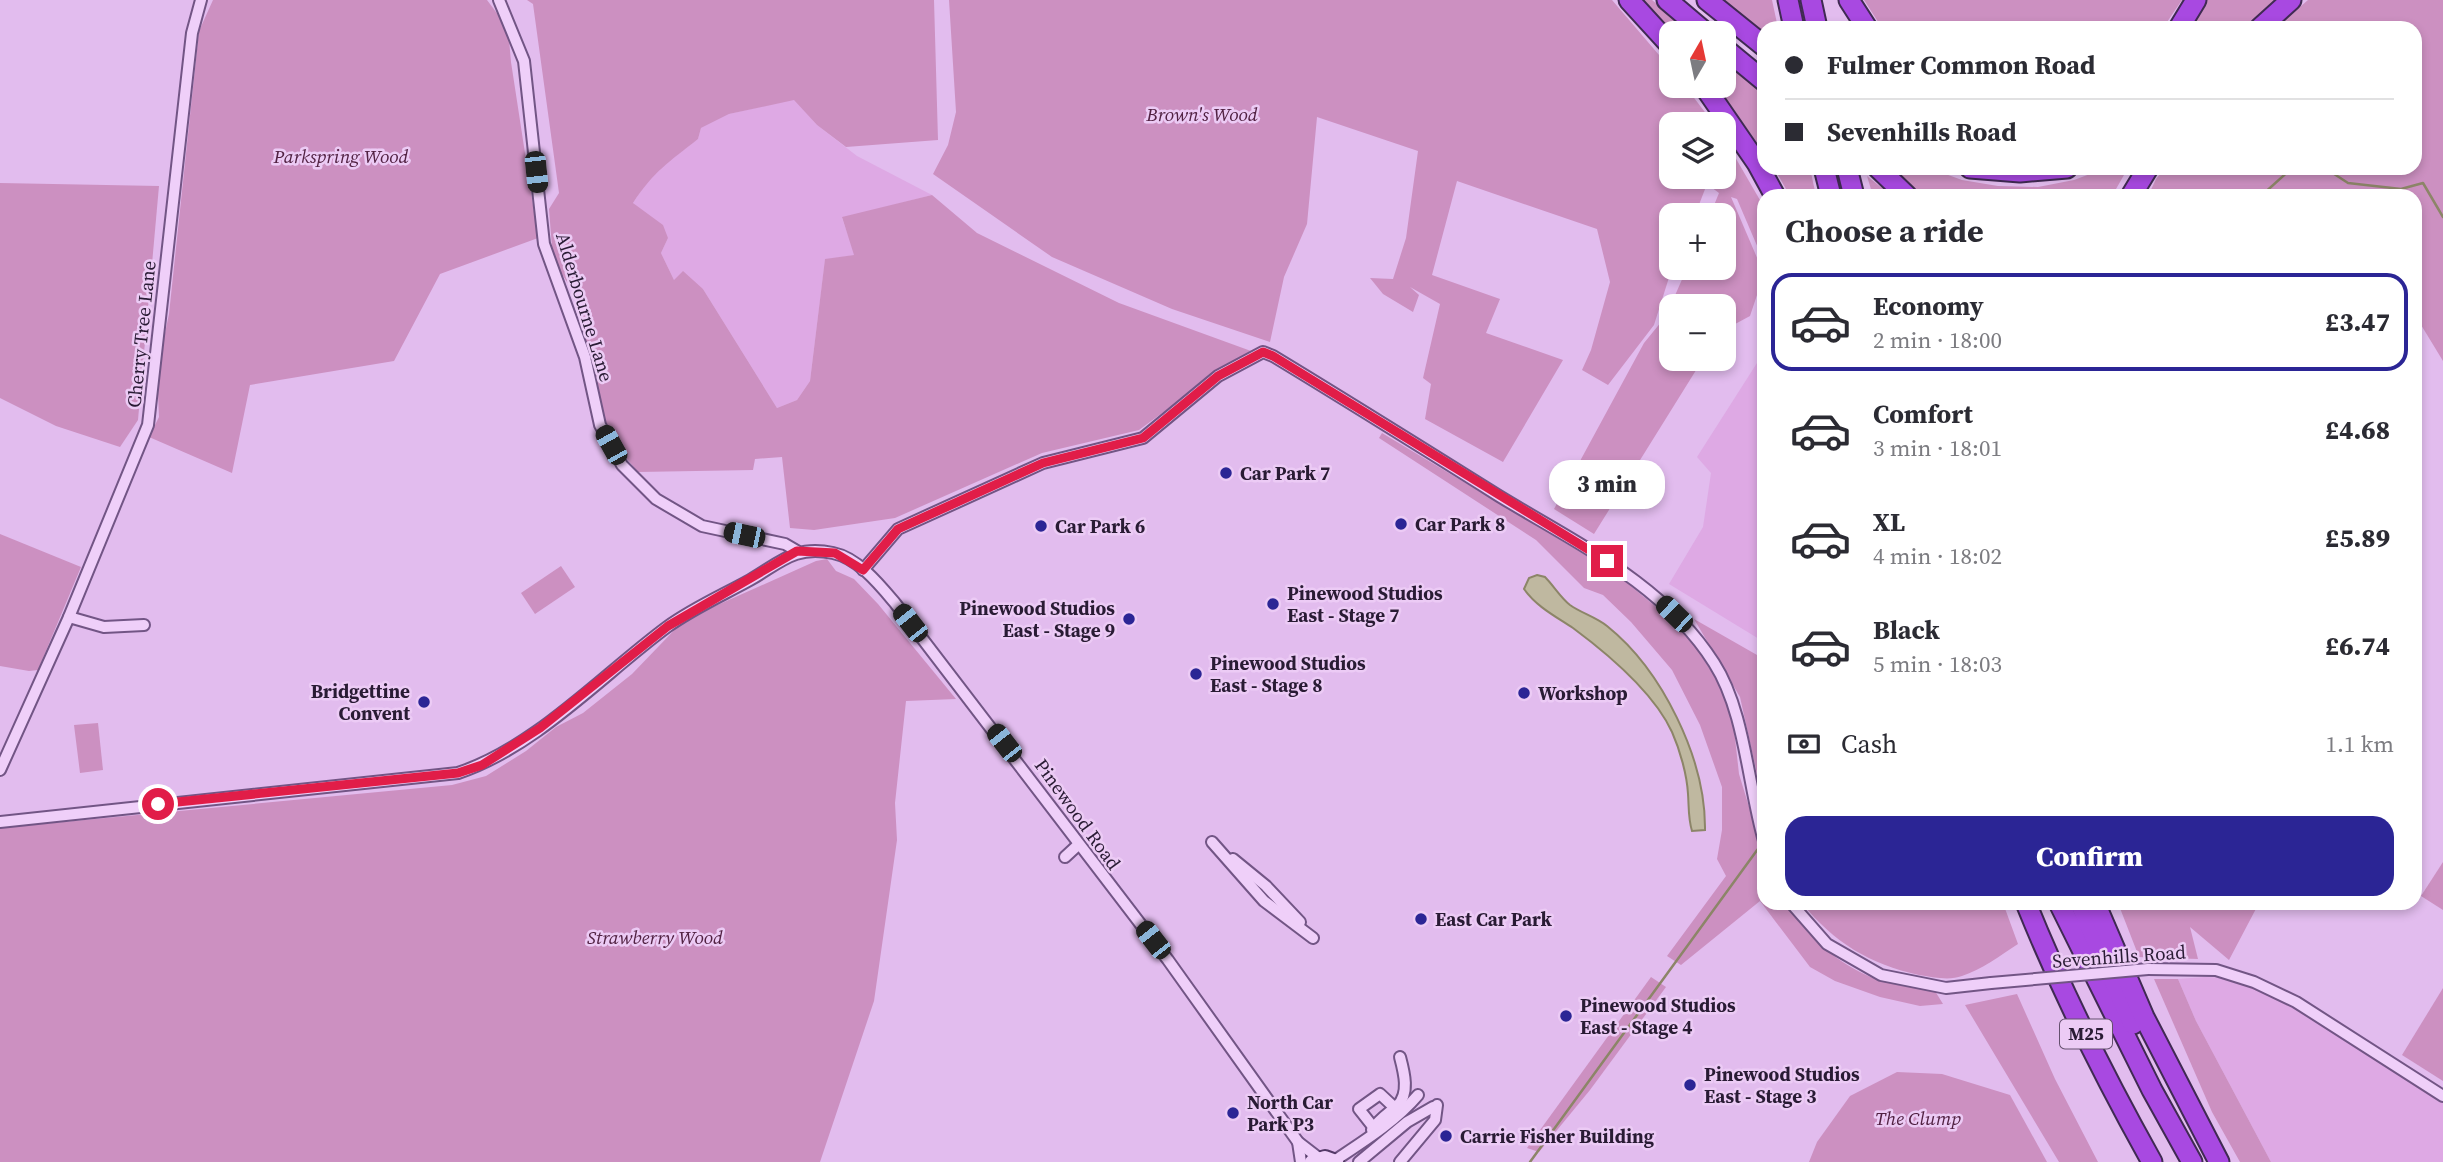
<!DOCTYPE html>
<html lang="en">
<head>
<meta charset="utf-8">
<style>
	body { margin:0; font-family:"Source Serif 4",serif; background:#f7f7f7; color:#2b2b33; height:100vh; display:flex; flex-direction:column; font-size:26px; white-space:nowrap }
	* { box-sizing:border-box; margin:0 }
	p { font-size:23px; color:#7c7c81 }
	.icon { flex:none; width:38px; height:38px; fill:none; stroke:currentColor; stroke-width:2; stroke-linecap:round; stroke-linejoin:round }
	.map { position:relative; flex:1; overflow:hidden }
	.side { position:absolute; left:1757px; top:189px; width:665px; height:721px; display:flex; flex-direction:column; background:#fff; border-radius:21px; box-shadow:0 4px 10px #0003 }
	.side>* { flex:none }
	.banner { position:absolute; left:1757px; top:21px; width:665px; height:154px; border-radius:21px; box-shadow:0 4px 10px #0003; display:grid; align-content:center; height:154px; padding:0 28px; background:#fff }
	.needle { width:46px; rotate:9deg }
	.fabs { position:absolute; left:1659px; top:21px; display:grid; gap:14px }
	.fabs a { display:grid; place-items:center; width:77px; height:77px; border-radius:14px; background:#fff; box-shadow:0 4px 10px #0003; font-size:35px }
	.end { position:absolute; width:32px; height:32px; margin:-16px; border:9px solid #e11d48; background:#fff; box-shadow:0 0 0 4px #fff }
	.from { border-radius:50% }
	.bubble { position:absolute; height:49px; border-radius:21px; background:#fff; box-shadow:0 4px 10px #0003; font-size:23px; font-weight:800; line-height:49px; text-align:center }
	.car { position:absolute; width:21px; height:42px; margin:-21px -10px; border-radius:9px; box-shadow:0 0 5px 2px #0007; background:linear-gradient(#222 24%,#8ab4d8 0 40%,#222 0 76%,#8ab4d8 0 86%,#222 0) }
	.banner b { display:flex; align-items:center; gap:24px; height:66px; font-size:26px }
	.banner b+b { border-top:2px solid #e1e1e2 }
	.banner i { width:18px; height:18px; background:#2b2b33 }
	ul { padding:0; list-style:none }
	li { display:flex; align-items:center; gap:21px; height:98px; margin:0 14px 10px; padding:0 14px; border:4px solid transparent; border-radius:21px }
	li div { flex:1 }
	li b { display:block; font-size:26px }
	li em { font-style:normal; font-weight:800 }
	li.selected { border-color:#2b2595 }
	li>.icon { width:63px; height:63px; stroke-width:1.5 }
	h2 { padding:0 28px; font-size:32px; line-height:84px }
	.pay { display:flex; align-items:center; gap:18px; height:77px; padding:0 28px; font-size:26px }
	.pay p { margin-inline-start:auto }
	.action { display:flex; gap:14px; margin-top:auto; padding:14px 28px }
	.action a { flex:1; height:80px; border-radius:21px; background:#2b2595; color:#fff; font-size:28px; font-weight:800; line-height:80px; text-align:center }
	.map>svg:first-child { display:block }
	.farmland { fill:#dea9e4 }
	.green { fill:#cc90c1 }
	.water { fill:#bfb8a0; stroke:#8c8568; stroke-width:2 }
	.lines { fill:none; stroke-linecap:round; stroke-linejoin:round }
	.stream { stroke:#8c8568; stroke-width:2.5 }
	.street-casing { stroke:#725585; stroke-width:14 }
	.secondary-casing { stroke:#533967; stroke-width:18 }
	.highway-casing { stroke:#402a53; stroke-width:23 }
	.street { stroke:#efcff9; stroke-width:10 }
	.secondary { stroke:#efcff9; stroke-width:14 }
	.highway { stroke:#a849e1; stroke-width:19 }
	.street-bridge-casing { stroke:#725585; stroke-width:14; stroke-linecap:butt }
	.street-bridge { stroke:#efcff9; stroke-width:10 }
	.route { stroke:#e11d48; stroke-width:9 }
	.poi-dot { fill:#2b2595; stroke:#eccbf5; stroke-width:2.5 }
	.labels { text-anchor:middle; stroke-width:5; stroke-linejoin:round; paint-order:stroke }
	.shield { fill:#eccbf5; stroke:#64506e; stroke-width:2 }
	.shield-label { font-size:18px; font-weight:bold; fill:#291b34 }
	.park-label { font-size:19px; font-style:italic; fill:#512142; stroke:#eccbf5 }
	.street-label { font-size:19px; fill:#291b34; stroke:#eccbf5 }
	.poi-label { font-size:19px; font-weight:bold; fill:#291b34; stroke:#eccbf5; text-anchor:start }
</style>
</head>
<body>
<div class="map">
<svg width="2443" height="1162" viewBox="0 0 2443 1162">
	<rect width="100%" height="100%" fill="#e2bcee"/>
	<!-- farmland -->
	<g class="farmland">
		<polygon points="794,99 817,125 857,156 932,195 842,218 855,255 825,260 810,381 797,400 777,408 703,289 674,280 661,253 668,238 633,203 647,182 665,164 698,139 701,128 729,114"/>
		<polygon points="1764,352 1764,642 1669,584 1703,527 1711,473 1697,457"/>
		<polygon points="2205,977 2233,978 2273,995 2443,1100 2443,1162 2271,1162 2196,1021 2178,979"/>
	</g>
	<!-- green -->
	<g class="green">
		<polygon points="213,0 487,0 508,28 511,62 538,238 440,274 394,361 250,385 232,473 149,437 159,417 157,371 169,314 199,31"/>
		<path d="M527,0H934L938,140L846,147L817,125L794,100L729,114L701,128L698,139C669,162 654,171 633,203L663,225L668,238L661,253L674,280L683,271L703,289L777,408L797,400L810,381L825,259L854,255L842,217L932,195L977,233L1119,303L1251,351L1233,361L1139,430L1042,453L895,518L814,530L790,528L782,457L755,459L753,470L638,472L610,439L583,345L581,321L574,293L553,260L549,209L559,193L533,4Z"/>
		<polygon points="949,0 1612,0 1671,69 1671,86 1685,86 1714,124 1671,124 1671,177 1724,177 1724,138 1764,207 1764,262 1737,199 1731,197 1764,274 1750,316 1724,330 1724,306 1671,306 1671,359 1703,359 1594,534 1554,509 1644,343 1666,316 1687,268 1724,268 1724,215 1710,215 1719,193 1707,184 1695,215 1671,215 1672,268 1654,325 1608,385 1582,370 1591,350 1610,282 1597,229 1457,181 1432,275 1500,299 1486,333 1563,360 1503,462 1425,419 1431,384 1423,378 1440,304 1410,287 1419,295 1413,312 1383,294 1370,278 1393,279 1406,238 1418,151 1317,117 1307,224 1284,277 1270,342 1172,309 1052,257 933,174 948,145 956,112"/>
		<polygon points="1639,0 1652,0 1692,33 1672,33"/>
		<polygon points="1720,0 1772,0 1778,28 1764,28 1764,36"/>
		<polygon points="1864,0 2182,0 2163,28 1882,28"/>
		<polygon points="2204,0 2277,0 2247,28 2187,28"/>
		<polygon points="2308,0 2443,0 2443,361 2415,315 2415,196 2305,194 2303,196 2148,196 2156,179 2165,168 2415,168 2415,28 2276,28"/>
		<polygon points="1724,60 1764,91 1764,153 1717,86 1724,86"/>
		<polygon points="1774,168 1810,168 1816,196 1790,196"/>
		<polygon points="1894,168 1929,168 1962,180 1998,186 2038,187 2074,180 2106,168 2128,168 2112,196 1922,196"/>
		<polygon points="1867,176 1892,196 1873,196"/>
		<polygon points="0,183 159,186 138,420 120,447 56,426 0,398"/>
		<path d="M1382,433L1614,572L1685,631L1715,677L1732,711L1739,774L1764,856V903H1785C1807,936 1838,965 1876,979C1894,986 1916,987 1935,991L1943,1004L1920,1006L1880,997L1835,981L1810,967L1760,901L1681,965L1667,956L1726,876L1717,859L1722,830V787L1700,725L1672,670L1631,622L1603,595L1584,588L1536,540L1379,438Z"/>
		<polygon points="0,534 81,567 38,670 29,671 0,666"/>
		<polygon points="827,559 836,571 854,579 878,604 956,699 906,701 895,803 897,840 874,1001 820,1162 0,1162 0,828 452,785 486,776 526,751 556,727 583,713 632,674 684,620 816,561"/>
		<polygon points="561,566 575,587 535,614 521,593"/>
		<polygon points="1694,619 1764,659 1764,806 1740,697"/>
		<polygon points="98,723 103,770 80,773 74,725"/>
		<polygon points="2443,862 2443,910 2421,896"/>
		<path d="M1802,903H2003L2018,944C2001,955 1981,970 1962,976C1949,981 1932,977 1919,975C1870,964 1834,943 1802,903Z"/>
		<polygon points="2118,903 2259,903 2229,960 2190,927 2198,959 2139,957"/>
		<polygon points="1651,977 1666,987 1590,1090 1539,1152 1527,1148"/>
		<polygon points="2154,979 2178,979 2196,1021 2271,1162 2240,1162 2212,1112"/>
		<polygon points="2443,988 2443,1081 2402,1055"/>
		<polygon points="2017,994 2055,1079 2098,1162 2059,1162 1965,1005"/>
		<polygon points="1897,1072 1942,1074 2010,1095 2047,1162 1809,1162 1817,1142 1850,1096"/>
	</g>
	<!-- water -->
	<path class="water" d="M1537,575L1545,577C1553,585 1561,598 1570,605C1581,613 1596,617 1607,626C1662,670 1706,759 1705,830L1692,831C1688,818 1689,807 1688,794C1687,775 1680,750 1672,732C1654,693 1608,654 1573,628C1555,616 1537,607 1524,589L1529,578Z"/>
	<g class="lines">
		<!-- stream -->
		<g class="stream">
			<polyline points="2325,168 2348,183 2401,189 2423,183 2443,217"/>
			<polyline points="2261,196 2292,168"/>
			<polyline points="1530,1162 1763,842"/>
		</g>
		<defs>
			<g id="street">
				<polyline points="499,0 524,61 544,244 585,357 600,425 622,465 656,499 702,526 785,544 797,551"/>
				<path d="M863,570L898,529L1043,463L1143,438L1218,376L1263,352L1273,356C1349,402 1424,449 1499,496C1576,543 1664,584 1714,663C1745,711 1748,786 1764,841"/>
				<polyline points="69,617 104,627 144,625"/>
				<polyline points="0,770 69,617 148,425 192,33 201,0"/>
				<path d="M0,822L458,773C536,747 601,676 667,627C693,608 723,595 750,580C781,562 795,545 833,553C858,558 879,584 895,603L1168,960L1298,1142L1320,1159"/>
				<polyline points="1212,842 1264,901 1313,938"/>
				<polyline points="1065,857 1078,845"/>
				<polyline points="1233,859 1266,886 1300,922"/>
				<polyline points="1791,903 1827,944 1881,975 1946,988 1991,983"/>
				<polyline points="2148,969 2216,970 2254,982 2296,1002 2443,1096"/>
				<polyline points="1374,1128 1359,1109 1380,1094 1395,1108"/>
				<path d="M1372,1130C1379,1119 1388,1114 1397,1106C1410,1094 1404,1072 1400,1057"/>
				<polyline points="1298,1142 1301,1162"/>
				<path d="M1334,1161C1364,1141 1395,1122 1418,1095"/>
				<polyline points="1359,1162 1407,1122 1433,1107"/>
				<polyline points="1400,1162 1435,1120 1437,1105"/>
			</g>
			<polyline id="secondary" points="1312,1162 1325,1158 1336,1162"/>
			<g id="highway">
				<polyline points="1629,0 1671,46"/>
				<polyline points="1667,0 1706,33"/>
				<polyline points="1707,0 1764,46"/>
				<polyline points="1788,0 1794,28"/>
				<polyline points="1811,0 1817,28"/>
				<polyline points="1849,0 1867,28"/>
				<polyline points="2179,28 2196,0"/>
				<polyline points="2260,28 2291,0"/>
				<polyline points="1724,48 1764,81"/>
				<polyline points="1704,86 1757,163 1775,196"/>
				<polyline points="1824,168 1831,196"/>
				<polyline points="1847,168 1854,196"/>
				<polyline points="1878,168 1907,196"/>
				<polyline points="1970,168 2020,172 2067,168"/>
				<polyline points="2131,196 2148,168"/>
				<path d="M2026,903C2062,992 2105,1078 2152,1162"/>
				<polyline points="2059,903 2152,1090 2192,1162"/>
				<polyline points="2080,903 2133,1024"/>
				<polyline points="2095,903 2144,1017 2219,1162"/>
			</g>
		</defs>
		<!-- street casing -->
		<use href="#street" class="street-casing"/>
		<!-- secondary casing -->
		<use href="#secondary" class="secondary-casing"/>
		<!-- highway casing -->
		<use href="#highway" class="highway-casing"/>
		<!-- street -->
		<use href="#street" class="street"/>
		<!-- secondary -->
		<use href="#secondary" class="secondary"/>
		<!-- highway -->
		<use href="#highway" class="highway"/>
		<defs>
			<polyline id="street-bridge" points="1991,983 2148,969"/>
		</defs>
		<!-- street-bridge casing -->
		<use href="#street-bridge" class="street-bridge-casing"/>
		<!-- street-bridge -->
		<use href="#street-bridge" class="street-bridge"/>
	</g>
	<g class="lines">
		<!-- route -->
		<polyline class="route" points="158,804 458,773 482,765 540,728 668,626 797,551 835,553 863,570 898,529 1043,463 1143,438 1218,376 1263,352 1273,356 1607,561"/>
	</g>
	<!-- markers -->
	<g class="poi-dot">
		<circle cx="1226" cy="473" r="7"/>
		<circle cx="1401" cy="524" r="7"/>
		<circle cx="1041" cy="526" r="7"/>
		<circle cx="1273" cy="604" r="7"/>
		<circle cx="1129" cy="619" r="7"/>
		<circle cx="1196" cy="674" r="7"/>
		<circle cx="1524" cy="693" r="7"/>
		<circle cx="424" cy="702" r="7"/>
		<circle cx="1421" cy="919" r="7"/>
		<circle cx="1566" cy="1016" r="7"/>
		<circle cx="1690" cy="1085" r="7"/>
		<circle cx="1233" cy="1113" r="7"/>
		<circle cx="1446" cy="1136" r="7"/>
	</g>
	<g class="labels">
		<!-- shield labels -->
		<rect class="shield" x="2060" y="1019.5" width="52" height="29" rx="5"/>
		<g class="shield-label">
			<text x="2086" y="1040">M25</text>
		</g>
		<!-- park labels -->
		<g class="park-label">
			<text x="1202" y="121">Brown's Wood</text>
			<text x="341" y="163">Parkspring Wood</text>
			<text x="655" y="944">Strawberry Wood</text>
			<text x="1918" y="1125">The Clump</text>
		</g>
		<!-- street labels -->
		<g class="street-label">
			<text transform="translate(585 307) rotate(73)" y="7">Alderbourne Lane</text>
			<text transform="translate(141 334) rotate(-84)" y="7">Cherry Tree Lane</text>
			<text transform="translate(1078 814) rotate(54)" y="7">Pinewood Road</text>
			<text transform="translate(2119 956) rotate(-4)" y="7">Sevenhills Road</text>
		</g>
		<!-- poi labels -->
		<g class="poi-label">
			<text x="1240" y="480">Car Park 7</text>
			<text x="1415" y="531">Car Park 8</text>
			<text x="1055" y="533">Car Park 6</text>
			<text x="1287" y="600">Pinewood Studios<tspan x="1287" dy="22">East - Stage 7</tspan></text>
			<text x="1115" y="615" text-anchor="end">Pinewood Studios<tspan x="1115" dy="22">East - Stage 9</tspan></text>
			<text x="1210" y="670">Pinewood Studios<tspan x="1210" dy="22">East - Stage 8</tspan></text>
			<text x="410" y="698" text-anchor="end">Bridgettine<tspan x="410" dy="22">Convent</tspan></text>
			<text x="1538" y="700">Workshop</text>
			<text x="1435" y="926">East Car Park</text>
			<text x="1580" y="1012">Pinewood Studios<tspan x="1580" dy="22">East - Stage 4</tspan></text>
			<text x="1704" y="1081">Pinewood Studios<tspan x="1704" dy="22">East - Stage 3</tspan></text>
			<text x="1247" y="1109">North Car<tspan x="1247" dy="22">Park P3</tspan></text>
			<text x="1460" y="1143">Carrie Fisher Building</text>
		</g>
	</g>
</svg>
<div class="fabs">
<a><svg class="needle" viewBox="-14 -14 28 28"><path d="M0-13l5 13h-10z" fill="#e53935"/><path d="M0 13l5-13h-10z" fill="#7c7c81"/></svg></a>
<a><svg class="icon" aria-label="layers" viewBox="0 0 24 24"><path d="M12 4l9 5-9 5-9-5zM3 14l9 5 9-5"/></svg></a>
<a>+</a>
<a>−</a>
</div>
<i class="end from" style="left:158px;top:804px"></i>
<i class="end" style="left:1607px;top:561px"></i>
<div class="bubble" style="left:1549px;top:460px;width:116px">3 min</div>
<i class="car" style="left:536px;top:172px;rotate:174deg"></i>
<i class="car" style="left:611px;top:445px;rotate:331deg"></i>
<i class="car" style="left:744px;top:535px;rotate:282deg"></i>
<i class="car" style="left:1674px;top:614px;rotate:314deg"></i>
<i class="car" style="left:910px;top:623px;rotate:322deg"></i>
<i class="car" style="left:1004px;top:743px;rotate:322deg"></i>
<i class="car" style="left:1153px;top:940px;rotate:322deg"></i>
<div class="banner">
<b><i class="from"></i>Fulmer Common Road</b>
<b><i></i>Sevenhills Road</b>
</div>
<section class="side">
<h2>Choose a ride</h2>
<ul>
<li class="selected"><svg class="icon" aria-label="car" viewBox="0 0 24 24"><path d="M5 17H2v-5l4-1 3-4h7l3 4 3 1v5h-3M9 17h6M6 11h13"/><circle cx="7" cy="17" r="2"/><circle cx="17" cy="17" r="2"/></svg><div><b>Economy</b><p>2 min · 18:00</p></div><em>£3.47</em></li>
<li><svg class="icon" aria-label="car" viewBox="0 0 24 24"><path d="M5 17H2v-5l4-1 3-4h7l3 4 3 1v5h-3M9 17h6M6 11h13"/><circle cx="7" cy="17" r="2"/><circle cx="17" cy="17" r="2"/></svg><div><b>Comfort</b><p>3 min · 18:01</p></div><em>£4.68</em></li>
<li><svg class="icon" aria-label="car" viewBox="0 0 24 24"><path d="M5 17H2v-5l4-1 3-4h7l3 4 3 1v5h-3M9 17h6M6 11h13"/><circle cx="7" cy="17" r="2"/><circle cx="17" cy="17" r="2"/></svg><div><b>XL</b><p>4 min · 18:02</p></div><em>£5.89</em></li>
<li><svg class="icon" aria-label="car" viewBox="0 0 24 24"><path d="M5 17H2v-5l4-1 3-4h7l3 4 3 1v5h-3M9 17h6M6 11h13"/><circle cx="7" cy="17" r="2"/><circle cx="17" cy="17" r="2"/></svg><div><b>Black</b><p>5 min · 18:03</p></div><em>£6.74</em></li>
</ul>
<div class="pay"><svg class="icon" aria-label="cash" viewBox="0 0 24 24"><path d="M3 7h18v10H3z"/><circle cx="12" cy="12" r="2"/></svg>Cash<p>1.1 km</p></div>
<div class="action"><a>Confirm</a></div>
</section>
</div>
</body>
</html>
